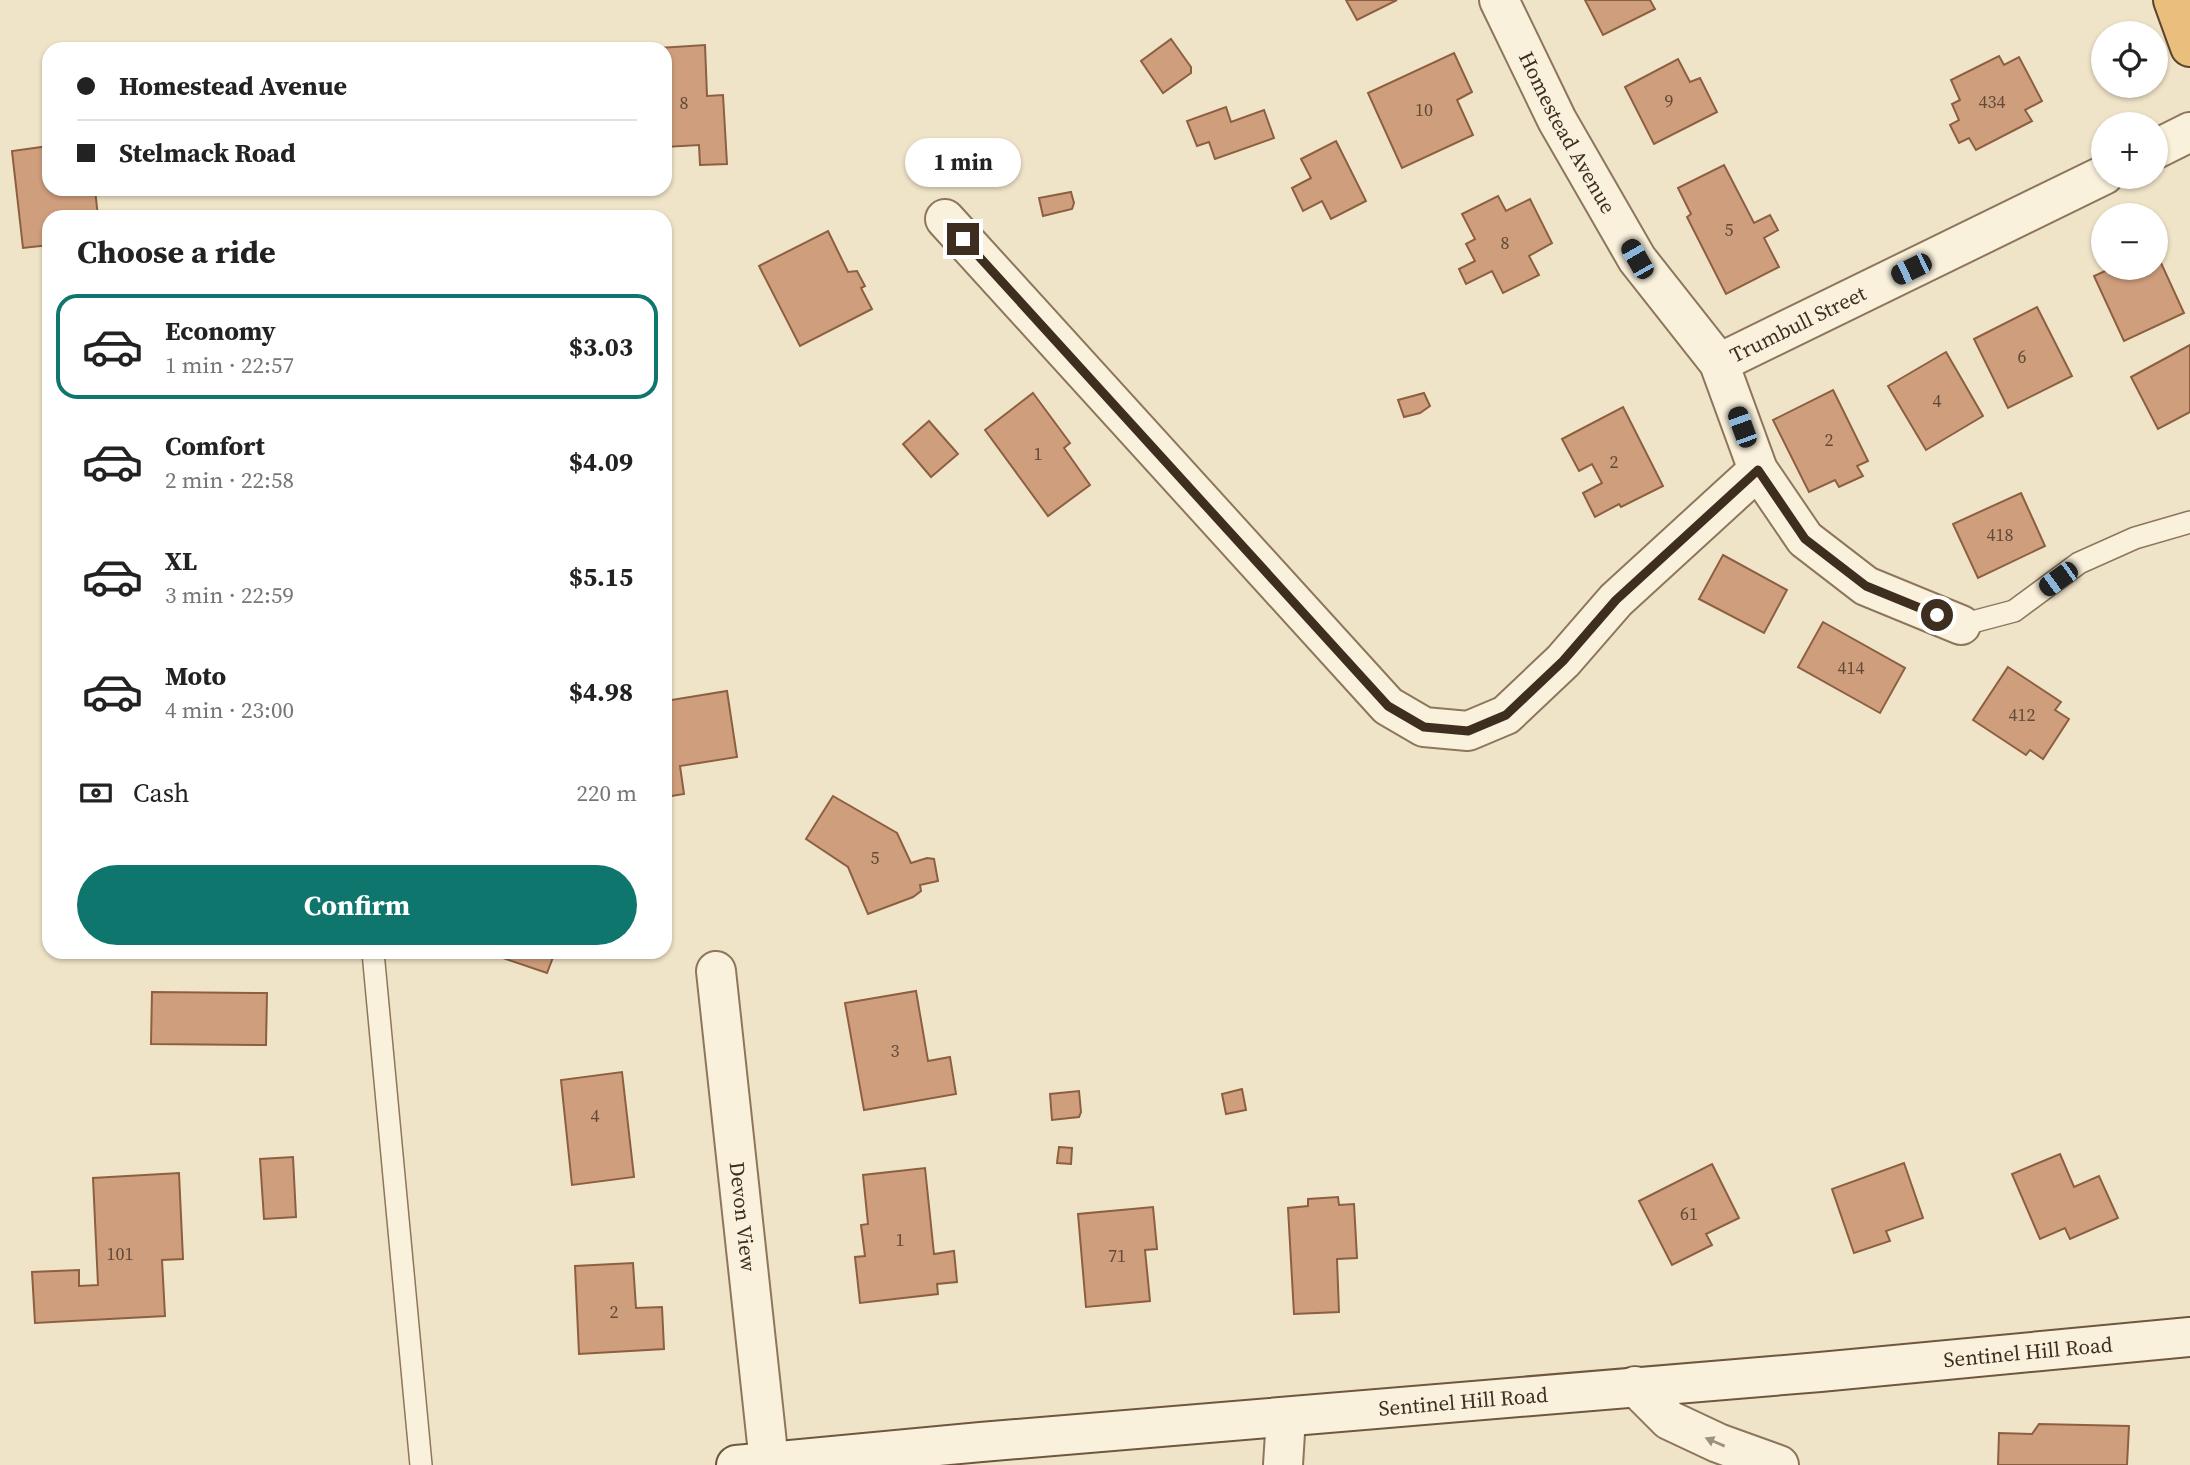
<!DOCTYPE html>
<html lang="en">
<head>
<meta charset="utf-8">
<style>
	body { margin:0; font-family:"Source Serif 4",serif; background:#f2f2f2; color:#222; height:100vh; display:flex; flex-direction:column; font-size:26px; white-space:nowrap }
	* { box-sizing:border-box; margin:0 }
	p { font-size:23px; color:#767676 }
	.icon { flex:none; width:38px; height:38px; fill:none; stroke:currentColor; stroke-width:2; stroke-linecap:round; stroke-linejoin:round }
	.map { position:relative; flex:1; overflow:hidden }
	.side { position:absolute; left:42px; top:210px; width:630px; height:749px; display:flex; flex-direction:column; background:#fff; border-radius:21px; box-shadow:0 2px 5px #0004 }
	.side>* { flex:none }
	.guide { position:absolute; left:42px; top:42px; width:630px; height:154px; border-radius:21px; box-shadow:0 2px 5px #0004; display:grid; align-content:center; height:154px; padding:0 35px; background:#fff }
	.buttons { position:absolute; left:2091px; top:21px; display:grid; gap:14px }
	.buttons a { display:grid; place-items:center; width:77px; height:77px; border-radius:50%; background:#fff; box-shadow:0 2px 5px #0004; font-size:35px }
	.end { position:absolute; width:32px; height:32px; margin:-16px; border:9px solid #3d2e20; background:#fff; box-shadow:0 0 0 4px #fff }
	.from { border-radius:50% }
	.bubble { position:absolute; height:49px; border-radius:24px; background:#fff; box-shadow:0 2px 5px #0004; font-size:23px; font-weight:700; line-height:49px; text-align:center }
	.car { position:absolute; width:21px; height:42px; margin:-21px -10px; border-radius:9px; box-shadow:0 0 5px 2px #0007; background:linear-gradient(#222 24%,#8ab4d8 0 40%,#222 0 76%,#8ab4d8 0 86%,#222 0) }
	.guide b { display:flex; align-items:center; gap:24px; height:66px; font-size:26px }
	.guide b+b { border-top:2px solid #e0e0e0 }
	.guide i { width:18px; height:18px; background:#222 }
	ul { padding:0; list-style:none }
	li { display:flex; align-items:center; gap:21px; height:105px; margin:0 14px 10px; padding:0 21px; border:4px solid transparent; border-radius:21px }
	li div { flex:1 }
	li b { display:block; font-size:26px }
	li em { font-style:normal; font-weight:700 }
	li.on { border-color:#0f766e }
	li>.icon { width:63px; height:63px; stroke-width:1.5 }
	h2 { padding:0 35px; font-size:32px; line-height:84px }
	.pay { display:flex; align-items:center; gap:18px; height:77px; padding:0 35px; font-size:26px }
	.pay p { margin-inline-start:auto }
	.action { display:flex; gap:14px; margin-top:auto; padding:14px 35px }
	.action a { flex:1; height:80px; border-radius:42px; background:#0f766e; color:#fff; font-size:28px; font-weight:700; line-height:80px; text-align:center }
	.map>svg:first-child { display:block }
	.building { fill:#cf9f7d; stroke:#8d5f41; stroke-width:2 }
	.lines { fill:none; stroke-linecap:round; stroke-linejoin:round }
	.service-casing { stroke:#8d765c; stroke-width:24 }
	.minor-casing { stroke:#8d765c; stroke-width:42 }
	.secondary-casing { stroke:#6f573f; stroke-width:42 }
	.trunk-casing { stroke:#5b4430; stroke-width:42 }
	.service { stroke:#faf1dc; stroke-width:21 }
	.minor { stroke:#faf1dc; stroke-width:38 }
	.secondary { stroke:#faf1dc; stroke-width:38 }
	.trunk { stroke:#eabe7c; stroke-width:38 }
	.oneway { fill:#9c907e }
	.route { stroke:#3d2e20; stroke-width:9 }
	.labels { text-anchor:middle; stroke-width:5; stroke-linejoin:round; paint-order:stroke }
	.number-label { font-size:18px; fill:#624a37 }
	.street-label { font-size:21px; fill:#3d2e20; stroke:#f7eed8 }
</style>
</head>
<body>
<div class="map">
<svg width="2190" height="1465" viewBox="0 0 2190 1465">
	<rect width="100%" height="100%" fill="#f0e4c8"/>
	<!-- building -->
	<g class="building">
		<polygon points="1346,0 1397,0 1357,20"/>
		<polygon points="1585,0 1650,0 1655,9 1603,35"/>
		<polygon points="1171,39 1191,67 1191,73 1163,93 1141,61"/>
		<polygon points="705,45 707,96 723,95 727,164 700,165 699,145 665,147 665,49 643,49"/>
		<polygon points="1454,53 1472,92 1457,100 1473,135 1402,168 1368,93"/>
		<polygon points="1999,56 2004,65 2019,57 2042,101 2025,110 2032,121 1976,150 1969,138 1959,143 1950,125 1959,120 1952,104 1960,100 1951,80"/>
		<polygon points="1678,59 1690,82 1700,78 1717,112 1654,144 1625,87"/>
		<polygon points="1226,107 1231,122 1264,110 1274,138 1215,159 1209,142 1197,146 1187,121"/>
		<polygon points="1336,141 1366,201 1331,219 1322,201 1303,211 1292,188 1311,178 1301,159"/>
		<polygon points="49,146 49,189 95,189 98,217 49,217 49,245 23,248 12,151"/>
		<polygon points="1724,165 1754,223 1770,215 1778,230 1764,238 1779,267 1726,294 1687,217 1691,214 1678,188"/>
		<polygon points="1071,192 1074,203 1072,209 1043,216 1039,198"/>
		<polygon points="1498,196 1506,211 1530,199 1552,243 1529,256 1539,275 1503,293 1492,271 1466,284 1459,269 1475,261 1466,244 1475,239 1462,214"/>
		<polygon points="828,231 848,272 857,271 865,286 861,288 872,309 800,346 759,266"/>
		<polygon points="2156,252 2184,313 2124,341 2094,276 2112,268 2156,268"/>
		<polygon points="2037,307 2072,376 2008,408 1974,339"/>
		<polygon points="2190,345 2190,412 2158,429 2131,377"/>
		<polygon points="1946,352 1983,416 1926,450 1888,386"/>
		<polygon points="1833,390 1868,461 1857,466 1863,476 1839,487 1835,480 1809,492 1773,420"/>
		<polygon points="1033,393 1070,443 1064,448 1090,485 1048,516 985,430"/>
		<polygon points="1424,393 1430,406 1420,413 1404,417 1398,400"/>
		<polygon points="1623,407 1663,486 1621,507 1619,504 1595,517 1583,493 1602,483 1592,464 1579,471 1562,439"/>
		<polygon points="929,421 958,454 931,477 903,444"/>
		<polygon points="2021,493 2045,546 1978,578 1953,524"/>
		<polygon points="1723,555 1787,590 1764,633 1699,599"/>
		<polygon points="1823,622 1905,668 1880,713 1798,667"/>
		<polygon points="2008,667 2061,702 2055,710 2069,719 2043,759 2030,750 2026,755 1973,720"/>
		<polygon points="727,691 737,757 680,766 684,794 665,797 665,701"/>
		<polygon points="833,796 897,833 911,863 927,858 934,859 938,881 920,885 921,891 913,897 868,914 848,867 806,839"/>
		<polygon points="502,952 555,952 547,973 500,957"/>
		<polygon points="916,991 928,1061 950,1057 956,1094 864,1110 845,1003"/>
		<polygon points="152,992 267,993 266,1045 151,1044"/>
		<polygon points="622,1072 634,1177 572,1185 561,1080"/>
		<polygon points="1242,1089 1246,1110 1226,1114 1222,1094"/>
		<polygon points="1079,1091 1081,1112 1079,1117 1052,1120 1050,1094"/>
		<polygon points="1059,1147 1072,1148 1071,1164 1057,1163"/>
		<polygon points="2060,1154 2074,1187 2099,1176 2118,1218 2070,1239 2065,1228 2040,1239 2012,1174"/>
		<polygon points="293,1157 296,1217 264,1219 260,1159"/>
		<polygon points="1904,1163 1923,1218 1886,1231 1890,1241 1854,1253 1832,1189"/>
		<polygon points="1712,1164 1739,1218 1706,1234 1712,1245 1672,1265 1639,1201"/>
		<polygon points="925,1168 934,1254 954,1251 957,1282 937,1284 938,1294 860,1303 855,1257 865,1256 861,1225 868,1224 863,1175"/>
		<polygon points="179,1173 183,1259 162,1260 165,1316 35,1323 32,1272 79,1270 79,1286 98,1285 93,1178"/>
		<polygon points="1338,1197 1339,1205 1354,1204 1357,1258 1337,1259 1339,1312 1294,1314 1288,1208 1308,1206 1308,1199"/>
		<polygon points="1153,1207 1157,1249 1145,1250 1150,1301 1086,1307 1078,1214"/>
		<polygon points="633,1263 636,1308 662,1307 664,1349 579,1354 575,1266"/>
		<polygon points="2039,1424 2129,1426 2127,1465 1998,1465 1999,1433 2032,1434"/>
	</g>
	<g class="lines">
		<defs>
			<g id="service">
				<polyline points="1961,625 2014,611 2079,563 2135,538 2190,522"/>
				<polyline points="373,952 421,1465"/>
			</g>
			<g id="minor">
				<path id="s1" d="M1499,0L1557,120L1637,259L1719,363L1758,470L1805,539L1866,586L1961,625"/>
				<polyline points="2156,149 2190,132"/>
				<polyline points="945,219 1388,706 1424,727 1468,731 1506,715 1563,661 1616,600 1758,470"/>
				<path id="s2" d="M1719,363L2104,175"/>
				<path id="s3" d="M716,971L769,1462"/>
				<polyline points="1635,1386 1669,1420 1718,1443 1779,1465"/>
				<polyline points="1283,1465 1286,1417"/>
			</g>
			<g id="secondary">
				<path id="s4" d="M736,1465L981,1442L1820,1372L2190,1337"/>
			</g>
			<polyline id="trunk" points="2173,0 2190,47"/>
		</defs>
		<!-- service casing -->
		<use href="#service" class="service-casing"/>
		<!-- minor casing -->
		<use href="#minor" class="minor-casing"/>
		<!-- secondary casing -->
		<use href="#secondary" class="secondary-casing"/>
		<!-- trunk casing -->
		<use href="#trunk" class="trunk-casing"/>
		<!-- service -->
		<use href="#service" class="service"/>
		<!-- minor -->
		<use href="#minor" class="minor"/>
		<!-- secondary -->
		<use href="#secondary" class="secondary"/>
		<!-- trunk -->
		<use href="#trunk" class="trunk"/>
	</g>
	<!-- one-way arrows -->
	<defs><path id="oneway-solid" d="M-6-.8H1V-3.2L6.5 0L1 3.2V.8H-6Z" transform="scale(1.75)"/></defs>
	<use class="oneway" href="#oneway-solid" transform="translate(1715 1442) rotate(-157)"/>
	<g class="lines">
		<!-- route -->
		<polyline class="route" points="963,239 1388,706 1424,727 1468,731 1506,715 1563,661 1616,600 1758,470 1805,539 1866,586 1937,615"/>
	</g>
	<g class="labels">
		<!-- number labels -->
		<g class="number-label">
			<text x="1669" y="107">9</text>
			<text x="1992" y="108">434</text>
			<text x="684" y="109">8</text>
			<text x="1424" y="116">10</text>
			<text x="1729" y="236">5</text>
			<text x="1505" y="249">8</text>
			<text x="2022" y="363">6</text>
			<text x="1937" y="407">4</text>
			<text x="1829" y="446">2</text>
			<text x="1038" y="460">1</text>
			<text x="1614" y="468">2</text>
			<text x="2000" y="541">418</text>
			<text x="1851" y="674">414</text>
			<text x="2022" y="721">412</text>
			<text x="875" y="864">5</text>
			<text x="895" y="1057">3</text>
			<text x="595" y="1122">4</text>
			<text x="1689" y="1220">61</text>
			<text x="900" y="1246">1</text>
			<text x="120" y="1260">101</text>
			<text x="1117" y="1262">71</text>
			<text x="614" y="1318">2</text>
		</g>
		<!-- street labels -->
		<g class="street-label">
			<text dy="7" stroke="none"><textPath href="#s1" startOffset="149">Homestead Avenue</textPath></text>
			<text dy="7" stroke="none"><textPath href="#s2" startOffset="88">Trumbull Street</textPath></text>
			<text dy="7" stroke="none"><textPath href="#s3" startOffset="247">Devon View</textPath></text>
			<text dy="7" stroke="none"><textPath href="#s4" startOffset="1297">Sentinel Hill Road</textPath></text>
			<text dy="7" stroke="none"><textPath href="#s4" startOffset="730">Sentinel Hill Road</textPath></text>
		</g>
	</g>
</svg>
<div class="buttons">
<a><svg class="icon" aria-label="locate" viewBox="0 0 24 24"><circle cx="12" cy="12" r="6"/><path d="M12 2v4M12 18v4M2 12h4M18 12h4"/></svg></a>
<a>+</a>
<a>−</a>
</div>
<i class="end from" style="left:1937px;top:615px"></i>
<i class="end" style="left:963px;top:239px"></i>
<div class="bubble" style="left:905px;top:138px;width:116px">1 min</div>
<i class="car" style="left:1637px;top:259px;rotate:330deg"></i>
<i class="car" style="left:1911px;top:269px;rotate:244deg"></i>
<i class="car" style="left:1742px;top:427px;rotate:340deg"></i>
<i class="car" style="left:2058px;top:579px;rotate:234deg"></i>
<div class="guide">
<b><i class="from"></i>Homestead Avenue</b>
<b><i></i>Stelmack Road</b>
</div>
<section class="side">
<h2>Choose a ride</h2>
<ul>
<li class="on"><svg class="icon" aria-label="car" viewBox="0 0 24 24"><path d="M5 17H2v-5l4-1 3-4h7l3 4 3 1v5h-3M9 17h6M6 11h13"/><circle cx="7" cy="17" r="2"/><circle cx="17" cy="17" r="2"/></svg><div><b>Economy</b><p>1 min · 22:57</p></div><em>$3.03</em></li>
<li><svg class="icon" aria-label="car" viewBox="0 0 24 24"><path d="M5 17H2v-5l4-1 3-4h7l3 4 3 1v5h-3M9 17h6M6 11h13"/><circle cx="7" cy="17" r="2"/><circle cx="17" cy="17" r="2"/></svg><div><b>Comfort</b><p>2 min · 22:58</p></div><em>$4.09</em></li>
<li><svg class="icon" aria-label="car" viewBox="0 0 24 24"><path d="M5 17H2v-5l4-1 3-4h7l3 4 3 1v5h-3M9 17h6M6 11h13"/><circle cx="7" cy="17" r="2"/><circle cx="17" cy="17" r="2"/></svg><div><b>XL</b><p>3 min · 22:59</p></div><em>$5.15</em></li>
<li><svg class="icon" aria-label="car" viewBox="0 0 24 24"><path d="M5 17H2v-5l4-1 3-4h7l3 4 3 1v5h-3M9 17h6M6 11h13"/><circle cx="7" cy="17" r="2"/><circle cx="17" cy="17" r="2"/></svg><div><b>Moto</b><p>4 min · 23:00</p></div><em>$4.98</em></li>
</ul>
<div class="pay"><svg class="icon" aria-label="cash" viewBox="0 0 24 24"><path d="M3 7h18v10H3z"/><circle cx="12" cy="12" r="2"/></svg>Cash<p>220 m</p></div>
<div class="action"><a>Confirm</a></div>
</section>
</div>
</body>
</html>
